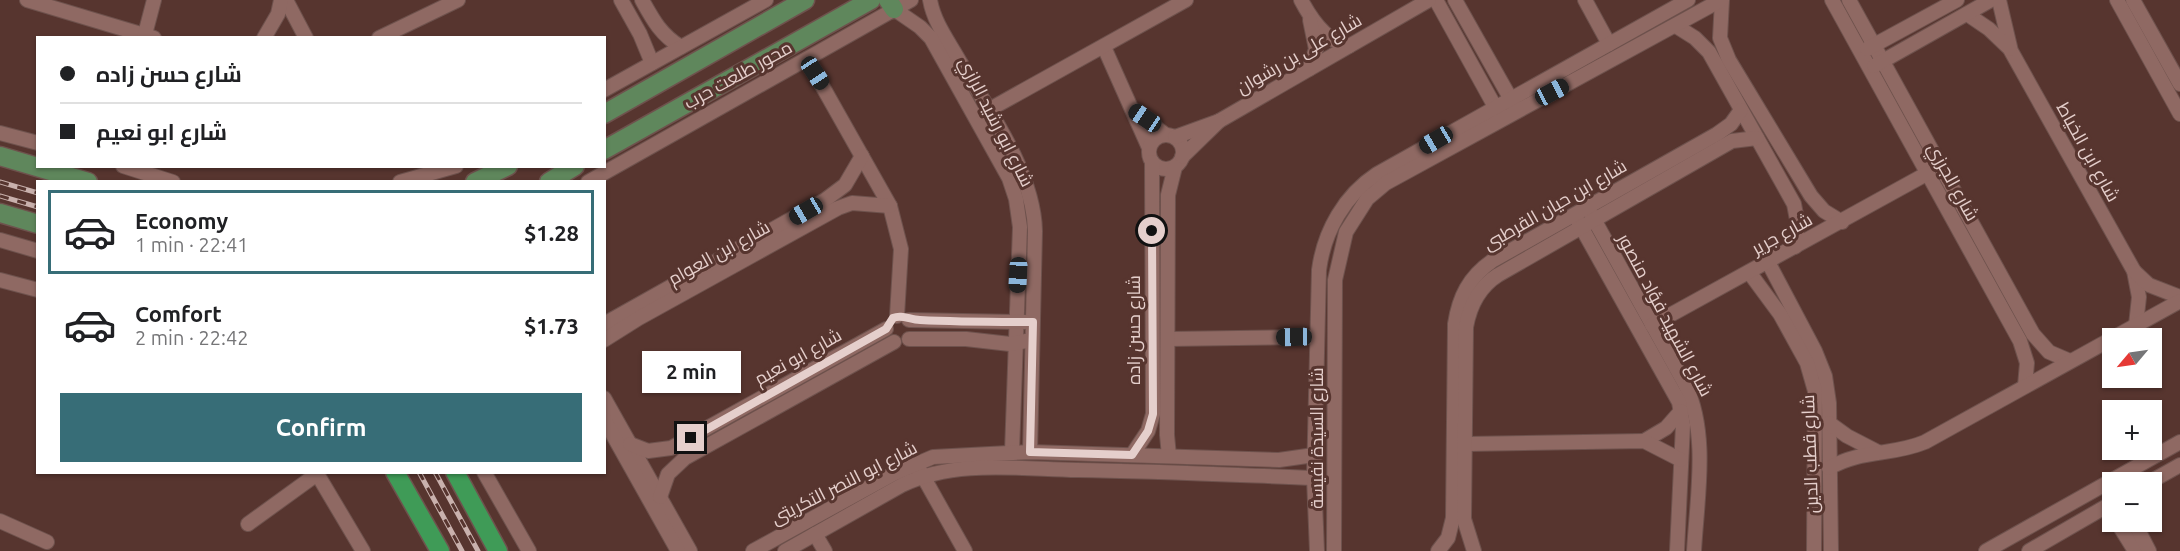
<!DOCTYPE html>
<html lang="en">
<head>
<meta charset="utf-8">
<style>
	body { margin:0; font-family:Ubuntu,Cairo,sans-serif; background:#f6f6f6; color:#202124; height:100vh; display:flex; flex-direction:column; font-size:22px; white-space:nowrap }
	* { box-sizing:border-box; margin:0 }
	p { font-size:20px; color:#757577 }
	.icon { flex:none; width:33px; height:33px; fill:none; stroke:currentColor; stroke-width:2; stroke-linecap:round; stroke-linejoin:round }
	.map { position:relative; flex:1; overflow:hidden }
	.details { position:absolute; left:36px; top:180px; width:570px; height:294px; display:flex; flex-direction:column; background:#fff; border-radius:0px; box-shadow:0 2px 4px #0004 }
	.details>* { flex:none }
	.hud { position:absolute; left:36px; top:36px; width:570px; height:132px; border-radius:0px; box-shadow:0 2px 4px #0004; display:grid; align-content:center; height:132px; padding:0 24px; background:#fff }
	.needle { width:39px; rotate:241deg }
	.buttons { position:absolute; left:2102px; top:328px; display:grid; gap:12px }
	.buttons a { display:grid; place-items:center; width:60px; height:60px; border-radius:0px; background:#fff; box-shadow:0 2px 4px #0004; font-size:30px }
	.end { position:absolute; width:27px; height:27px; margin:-14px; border:8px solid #e5cfcc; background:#111; box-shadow:0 0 0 3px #111 }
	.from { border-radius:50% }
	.bubble { position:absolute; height:42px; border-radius:0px; background:#fff; box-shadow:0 2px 4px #0004; font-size:20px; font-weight:600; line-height:42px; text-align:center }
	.car { position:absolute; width:18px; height:36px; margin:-18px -9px; border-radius:8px; box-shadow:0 0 4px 2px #0007; background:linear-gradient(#222 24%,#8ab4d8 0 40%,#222 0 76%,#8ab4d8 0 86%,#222 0) }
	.hud b { display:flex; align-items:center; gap:21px; height:57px; font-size:22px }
	.hud b+b { border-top:2px solid #e0e0e0 }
	.hud i { width:15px; height:15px; background:#202124 }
	ul { padding:10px 0 0; list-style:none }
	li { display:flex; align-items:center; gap:18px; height:84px; margin:0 12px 9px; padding:0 12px; border:3px solid transparent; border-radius:0px }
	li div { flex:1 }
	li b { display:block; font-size:22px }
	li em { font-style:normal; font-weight:600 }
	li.selected { border-color:#376d77 }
	li>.icon { width:54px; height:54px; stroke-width:1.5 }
	.primary-button { display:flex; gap:12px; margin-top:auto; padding:12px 24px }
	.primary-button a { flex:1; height:69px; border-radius:0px; background:#376d77; color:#fff; font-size:24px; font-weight:600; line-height:69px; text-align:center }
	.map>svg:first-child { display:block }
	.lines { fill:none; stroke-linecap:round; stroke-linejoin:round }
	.minor-casing { stroke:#6e524d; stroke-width:16 }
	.major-casing { stroke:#6e524d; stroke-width:21 }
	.highway-casing { stroke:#6e524d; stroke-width:21 }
	.minor { stroke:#8f6963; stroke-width:14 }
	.major { stroke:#5f875c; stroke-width:18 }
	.highway { stroke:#3f9b57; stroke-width:18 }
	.rail-casing { stroke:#c9b1ad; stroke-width:5 }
	.rail { stroke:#57352f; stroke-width:3; stroke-dasharray:9; stroke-linecap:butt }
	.route { stroke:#e5cfcc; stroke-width:8 }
	.labels { text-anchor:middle; stroke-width:6; stroke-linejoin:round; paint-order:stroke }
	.street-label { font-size:18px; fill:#e5cfcc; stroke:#57352f }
</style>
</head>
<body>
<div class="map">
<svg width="2180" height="551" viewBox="0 0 2180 551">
	<rect width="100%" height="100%" fill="#57352f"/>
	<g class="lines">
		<defs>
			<g id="minor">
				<polyline points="27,0 154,38"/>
				<polyline points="286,0 306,38"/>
				<polyline points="621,0 640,34 652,63"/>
				<path d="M642,0C653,20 661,35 681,47"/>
				<path d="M930,0C934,23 949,42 960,62C989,110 1034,174 1035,231L1030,452"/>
				<path d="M1301,0C1311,19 1326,42 1349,46"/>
				<polyline points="1436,0 1499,114"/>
				<polyline points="1455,0 1513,103"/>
				<polyline points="1585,0 1609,44"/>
				<polyline points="1722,0 1720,38 1729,60 1811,196 1824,211 1842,222"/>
				<polyline points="1832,0 2020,341 2027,363 2025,386"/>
				<polyline points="1849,0 2033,334 2049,352 2070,361"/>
				<polyline points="1999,0 2011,51 2134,271 2139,297 2136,325"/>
				<polyline points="2117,0 2180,114"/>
				<polyline points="2133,0 2180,84"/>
				<polyline points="894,9 920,27 931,38 1009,178 1016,199 1020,227 1012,452"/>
				<polyline points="1967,14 1989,29 2010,49"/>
				<polyline points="1676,26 1695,38 1709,52 1794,204 1798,225 1795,247"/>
				<polyline points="144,38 154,0"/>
				<polyline points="264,38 278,14 281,0"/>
				<polyline points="379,38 458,0"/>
				<polyline points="1104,47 1149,148"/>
				<polyline points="1867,49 1957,0"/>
				<polyline points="807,59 890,206 901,249 897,316"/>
				<polyline points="1874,66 1991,0"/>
				<polyline points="1309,69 1316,49 1310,20"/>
				<polyline points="604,90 766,0"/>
				<polyline points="1132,109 1166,135"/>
				<polyline points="983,113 1186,0"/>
				<polyline points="0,133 38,143"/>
				<circle cx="1166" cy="152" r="17"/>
				<polyline points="1175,137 1219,121 1429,0"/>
				<polyline points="1182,157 1219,121"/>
				<polyline points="123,166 173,182"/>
				<polyline points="400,182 456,166"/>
				<polyline points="588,182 911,0"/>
				<path d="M1591,214L1685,384C1709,434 1697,497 1694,551"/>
				<polyline points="1578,221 1679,402 1683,425 1677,551"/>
				<polyline points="0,240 38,251"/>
				<polyline points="1768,262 1815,351 1825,376 1829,403 1831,551"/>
				<polyline points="2134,271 2149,285 2180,297"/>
				<polyline points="1749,272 1780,314 1807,363 1815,391 1814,551"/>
				<polyline points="0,280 38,290"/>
				<polyline points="909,320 1025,322"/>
				<polyline points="604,324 825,200 845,185 862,156"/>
				<polyline points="1652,325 1928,173"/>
				<polyline points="909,339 966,339 1010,344 1026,341"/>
				<polyline points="1168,339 1316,337"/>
				<polyline points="604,340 639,318 838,208 852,203 890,206"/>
				<polyline points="604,398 690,551"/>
				<polyline points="604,419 678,551"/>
				<polyline points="1829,423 1847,436 1878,452"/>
				<polyline points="1644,441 1666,428 1681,411"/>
				<polyline points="630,444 648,451 671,448 886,329"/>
				<polyline points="1465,444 1644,441 1681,460"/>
				<polyline points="1132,455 1148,431 1153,414 1152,162"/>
				<polyline points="1169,456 1167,435 1168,195 1175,167"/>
				<path d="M1829,468C1862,449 1892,456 1925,442L2180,301"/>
				<polyline points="919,469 965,551"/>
				<polyline points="316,472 363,551"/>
				<polyline points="484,472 529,551"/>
				<polyline points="2148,483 2180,465"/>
				<polyline points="660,497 668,474 685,458 894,342"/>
				<polyline points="0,521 47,542"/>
				<polyline points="2117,522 2135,551"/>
				<polyline points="2134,522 2149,551"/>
				<polyline points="248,524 317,474"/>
				<polyline points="815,534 825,551"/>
				<polyline points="753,551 893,474 933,457 1030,452 1279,460 1314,455"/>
				<path d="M785,551L902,485C955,459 1020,469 1077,470C1156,471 1235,475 1314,478"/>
				<path d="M1317,551L1314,478L1319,270C1324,231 1345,195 1377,174L1688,0"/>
				<polyline points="1334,551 1335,280 1346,232 1367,199 1386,183 1721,0"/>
				<path d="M1438,551L1448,538L1453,518L1455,324C1459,297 1469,277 1492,261L1717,134L1731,124L1741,110"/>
				<path d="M1474,551L1464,519L1466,327C1470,305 1479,287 1498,275L1732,141L1757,138"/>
				<polyline points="1986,551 2180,442"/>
				<polyline points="2029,551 2112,503"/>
			</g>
			<g id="major">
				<polyline points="888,0 894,9"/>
				<polyline points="604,114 805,0"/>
				<polyline points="604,150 871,0"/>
				<polyline points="0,156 88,182"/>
				<polyline points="475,182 508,166"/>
				<polyline points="549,182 575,166"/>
				<polyline points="0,213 38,224"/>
			</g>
			<g id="highway">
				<polyline points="395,472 440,551"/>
				<polyline points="455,472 498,551"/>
			</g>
		</defs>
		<!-- minor casing -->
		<use href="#minor" class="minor-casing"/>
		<!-- major casing -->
		<use href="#major" class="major-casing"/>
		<!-- highway casing -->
		<use href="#highway" class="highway-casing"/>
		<!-- minor -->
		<use href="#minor" class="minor"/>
		<!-- major -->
		<use href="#major" class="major"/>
		<!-- highway -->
		<use href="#highway" class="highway"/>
		<defs>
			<g id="rail">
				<polyline points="0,182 38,193"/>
				<polyline points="0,196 38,207"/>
				<polyline points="419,472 462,551"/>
				<polyline points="435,472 478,551"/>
			</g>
		</defs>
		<!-- rail casing -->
		<use href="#rail" class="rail-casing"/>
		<!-- rail -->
		<use href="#rail" class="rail"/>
	</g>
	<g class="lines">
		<!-- route -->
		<path class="route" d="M691,438L886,329L893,318C902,314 910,320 920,320C958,322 995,322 1033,322L1030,452L1132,455L1148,431L1153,414L1152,231"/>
	</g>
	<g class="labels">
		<!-- street labels -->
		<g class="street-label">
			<text transform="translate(1299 54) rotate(-30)" y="6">شارع على بن رشوان</text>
			<text transform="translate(738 75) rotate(-29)" y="6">محور طلعت حرب</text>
			<text transform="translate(996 122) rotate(63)" y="6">شارع ابو رشيد الرازي</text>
			<text transform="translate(2088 152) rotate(61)" y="6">شارع ابن الخياط</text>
			<text transform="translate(1953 182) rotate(61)" y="6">شارع الجرزي</text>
			<text transform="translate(1555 205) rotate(-30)" y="6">شارع ابن حيان القرطبى</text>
			<text transform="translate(1782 234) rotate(-29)" y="6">شارع جرير</text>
			<text transform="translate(719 253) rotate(-29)" y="6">شارع ابن العوام</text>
			<text transform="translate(1665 315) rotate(62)" y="6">شارع الشهيد فؤاد منصور</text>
			<text transform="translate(1134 330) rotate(-90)" y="6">شارع حسن زاده</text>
			<text transform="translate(798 357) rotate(-29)" y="6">شارع ابو نعيم</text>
			<text transform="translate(1317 438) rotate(-90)" y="6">شارع السيدة نفيسة</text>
			<text transform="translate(1810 454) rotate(-92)" y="6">شارع قطب الدين</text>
			<text transform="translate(844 483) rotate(-27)" y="6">شارع ابو النصر التكريتى</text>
		</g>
	</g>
</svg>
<div class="buttons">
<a><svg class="needle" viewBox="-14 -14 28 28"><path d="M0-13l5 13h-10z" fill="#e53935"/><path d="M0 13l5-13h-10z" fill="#757577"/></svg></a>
<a>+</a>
<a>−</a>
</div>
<i class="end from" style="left:1152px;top:231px"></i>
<i class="end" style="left:691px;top:438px"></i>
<div class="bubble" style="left:642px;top:351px;width:99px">2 min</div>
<i class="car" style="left:815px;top:73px;rotate:147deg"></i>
<i class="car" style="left:1552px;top:92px;rotate:62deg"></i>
<i class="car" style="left:1145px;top:118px;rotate:304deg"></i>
<i class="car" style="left:1436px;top:140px;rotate:240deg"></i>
<i class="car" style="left:806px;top:211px;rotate:240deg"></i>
<i class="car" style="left:1018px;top:275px;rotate:183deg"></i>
<i class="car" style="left:1294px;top:337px;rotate:269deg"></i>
<div class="hud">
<b><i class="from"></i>شارع حسن زاده</b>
<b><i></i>شارع ابو نعيم</b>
</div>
<section class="details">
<ul>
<li class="selected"><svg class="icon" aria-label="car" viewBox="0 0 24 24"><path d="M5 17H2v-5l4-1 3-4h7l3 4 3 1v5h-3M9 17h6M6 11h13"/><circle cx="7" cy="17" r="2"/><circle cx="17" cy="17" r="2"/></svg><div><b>Economy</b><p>1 min · 22:41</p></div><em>$1.28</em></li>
<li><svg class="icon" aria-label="car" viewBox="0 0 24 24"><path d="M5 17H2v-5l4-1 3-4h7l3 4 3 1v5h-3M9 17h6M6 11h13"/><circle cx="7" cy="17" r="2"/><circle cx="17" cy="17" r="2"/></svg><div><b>Comfort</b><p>2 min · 22:42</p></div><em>$1.73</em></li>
</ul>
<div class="primary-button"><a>Confirm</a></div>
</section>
</div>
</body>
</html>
